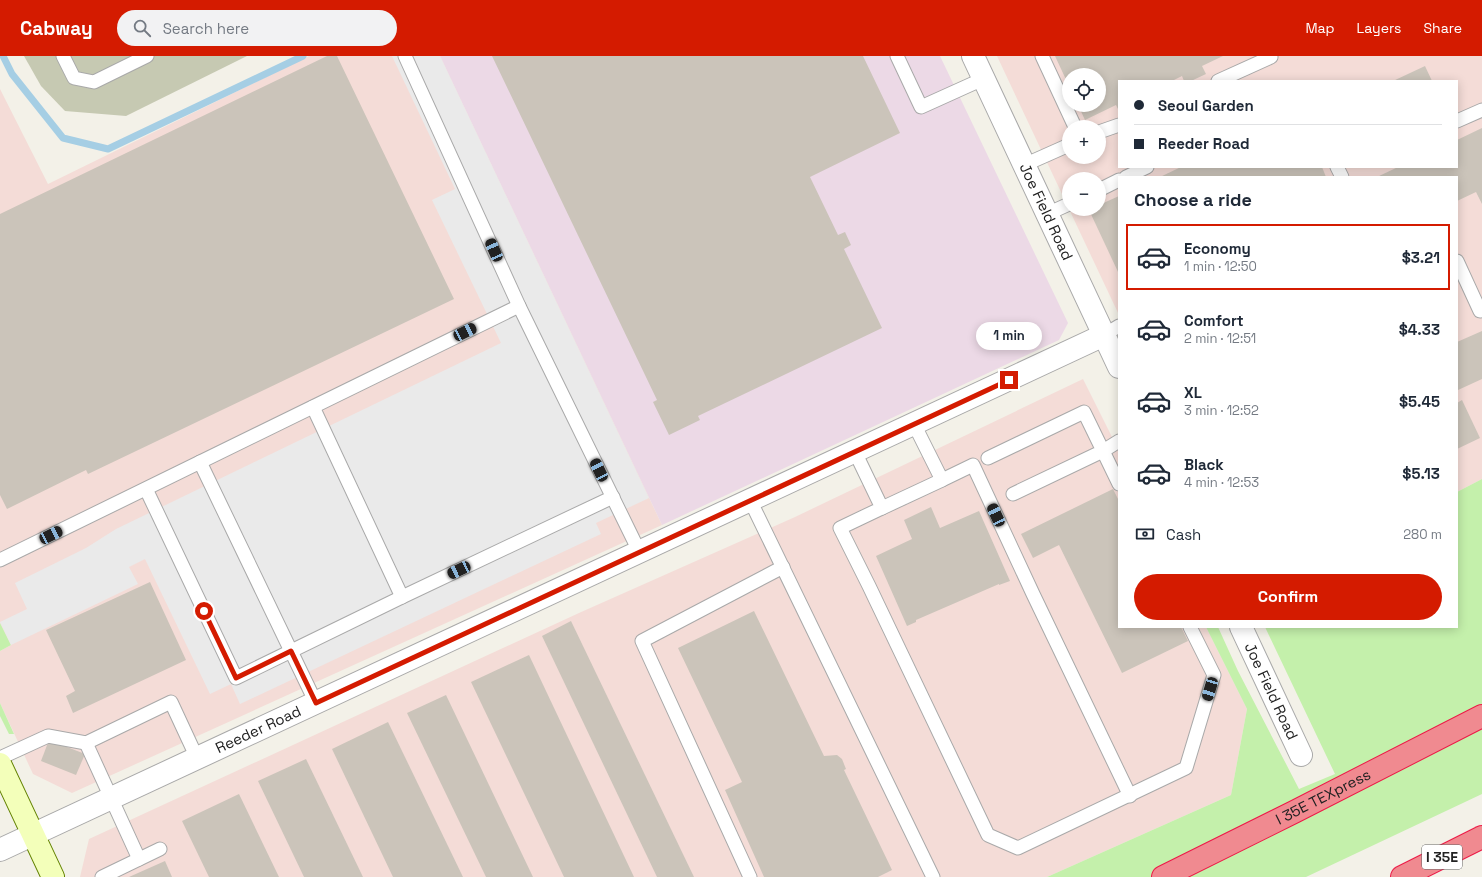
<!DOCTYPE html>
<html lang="en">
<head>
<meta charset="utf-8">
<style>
	body { margin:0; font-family:"Space Grotesk",sans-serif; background:#f2f2f3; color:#1f2937; height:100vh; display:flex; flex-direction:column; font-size:15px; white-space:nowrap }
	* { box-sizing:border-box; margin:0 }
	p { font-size:13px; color:#747a83 }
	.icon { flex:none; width:22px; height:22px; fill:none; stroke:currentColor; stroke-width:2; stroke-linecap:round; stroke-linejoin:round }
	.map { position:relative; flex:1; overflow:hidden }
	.side { position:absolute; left:1118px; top:120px; width:340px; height:452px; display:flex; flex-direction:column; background:#fff; border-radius:0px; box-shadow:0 2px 10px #0003 }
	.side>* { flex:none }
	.hud { position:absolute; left:1118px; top:24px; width:340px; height:88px; border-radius:0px; box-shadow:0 2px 10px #0003; display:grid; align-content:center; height:88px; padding:0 16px; background:#fff }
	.fabs { position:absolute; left:1062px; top:12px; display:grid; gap:8px }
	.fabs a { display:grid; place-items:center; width:44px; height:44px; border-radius:50%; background:#fff; box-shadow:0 2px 10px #0003; font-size:20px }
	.end { position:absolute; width:18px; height:18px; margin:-9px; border:5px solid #d41b00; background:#fff; box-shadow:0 0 0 2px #fff }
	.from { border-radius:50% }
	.bubble { position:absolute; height:28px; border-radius:14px; background:#fff; box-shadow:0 2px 10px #0003; font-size:13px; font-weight:700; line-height:28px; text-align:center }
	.car { position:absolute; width:12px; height:24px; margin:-12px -6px; border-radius:5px; box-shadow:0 0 3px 1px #0007; background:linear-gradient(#222 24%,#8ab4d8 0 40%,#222 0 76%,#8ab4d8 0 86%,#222 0) }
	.hud b { display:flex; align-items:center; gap:14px; height:38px; font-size:15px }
	.hud b+b { border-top:1px solid #e0e1e3 }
	.hud i { width:10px; height:10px; background:#1f2937 }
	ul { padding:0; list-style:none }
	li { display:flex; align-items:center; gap:12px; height:66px; margin:0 8px 6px; padding:0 8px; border:2px solid transparent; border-radius:0px }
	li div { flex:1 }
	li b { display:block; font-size:15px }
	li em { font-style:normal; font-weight:700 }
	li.on { border-color:#d41b00 }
	li>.icon { width:36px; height:36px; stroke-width:1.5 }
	h2 { padding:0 16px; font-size:18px; line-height:48px }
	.pay { display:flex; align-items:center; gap:10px; height:44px; padding:0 16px; font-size:15px }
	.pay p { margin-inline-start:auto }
	.primary-button { display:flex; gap:8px; margin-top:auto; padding:8px 16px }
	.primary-button a { flex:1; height:46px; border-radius:24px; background:#d41b00; color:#fff; font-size:16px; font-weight:700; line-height:46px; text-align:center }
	header { display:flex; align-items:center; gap:24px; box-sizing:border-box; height:56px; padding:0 20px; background:#d41b00; color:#fff }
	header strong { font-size:19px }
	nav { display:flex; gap:22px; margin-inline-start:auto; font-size:14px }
	.search { width:280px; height:36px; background:#f2f2f3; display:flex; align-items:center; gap:10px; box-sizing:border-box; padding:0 14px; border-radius:22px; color:#747a83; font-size:15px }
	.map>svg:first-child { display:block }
	.commercial { fill:#f4dcd7; fill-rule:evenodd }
	.industrial { fill:#ecd9e6 }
	.construction { fill:#c6c9b2 }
	.grass { fill:#c4f0ab }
	.parking { fill:#eaeaea }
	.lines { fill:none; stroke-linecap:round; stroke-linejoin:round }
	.stream { stroke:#a5cee4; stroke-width:7 }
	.building { fill:#cbc4ba }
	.service-casing { stroke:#a9a9a9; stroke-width:15 }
	.minor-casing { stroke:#a9a9a9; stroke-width:24 }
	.secondary-casing { stroke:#638200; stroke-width:24 }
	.motorway-casing { stroke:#ec1a47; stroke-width:24 }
	.service { stroke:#fff; stroke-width:13 }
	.minor { stroke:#fff; stroke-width:22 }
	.secondary { stroke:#f3ffba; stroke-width:22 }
	.motorway { stroke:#f08a90; stroke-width:22 }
	.route { stroke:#d41b00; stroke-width:5 }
	.labels { text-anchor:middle; stroke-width:3.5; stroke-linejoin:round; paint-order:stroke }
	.shield { fill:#fff; stroke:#646464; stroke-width:1 }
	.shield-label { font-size:14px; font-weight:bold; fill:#222 }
	.street-label { font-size:15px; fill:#222; stroke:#fff }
</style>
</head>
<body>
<header>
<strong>Cabway</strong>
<div class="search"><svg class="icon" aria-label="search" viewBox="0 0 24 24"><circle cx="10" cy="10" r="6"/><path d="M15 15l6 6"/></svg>Search here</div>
<nav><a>Map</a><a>Layers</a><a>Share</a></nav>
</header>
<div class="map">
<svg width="1482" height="821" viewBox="0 0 1482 821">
	<rect width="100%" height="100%" fill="#f3f1e8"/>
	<!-- commercial -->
	<g class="commercial">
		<polygon points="309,0 440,0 662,469 72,737 33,718 0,647 0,595 11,589 0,567 0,33 48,128"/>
		<path d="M997,0H1482V423L1457,436V121H1119V259L1069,153H1099V123H1069V153ZM1069,19H1099V49H1069ZM1119,25H1457V111H1119ZM1069,71H1099V101H1069Z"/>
		<polygon points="1083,323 1119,395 1119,571 1206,571 1247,653 1231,739 1047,821 80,821 89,783 579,557 795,461"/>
	</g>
	<!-- industrial -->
	<polygon class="industrial" points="440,0 940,0 1068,267 1059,284 662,469"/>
	<!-- construction -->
	<polygon class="construction" points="24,0 247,0 126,60 65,55 41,30"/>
	<!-- grass -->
	<g class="grass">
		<polygon points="1482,423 1482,738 1306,821 1047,821 1231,739 1247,653 1206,571 1218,571 1238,615 1299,733 1335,718 1265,571 1457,571 1457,436"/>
		<polygon points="0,567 11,589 0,595"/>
		<polygon points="0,647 14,678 9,678 0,660"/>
	</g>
	<!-- parking -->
	<polygon class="parking" points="392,0 440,0 649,442 596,467 601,478 240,648 231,628 210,638 145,503 129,511 138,528 11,589 0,566 27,553 15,527 86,492 116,473 501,287 432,144 455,133"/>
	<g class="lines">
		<!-- stream -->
		<polyline class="stream" points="3,0 12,18 63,82 108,93 303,0"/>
	</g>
	<!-- building -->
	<g class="building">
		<polygon points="327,0 337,0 454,243 88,418 86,414 7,453 0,439 0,158"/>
		<polygon points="492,0 863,0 900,77 810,121 838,179 845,176 851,189 844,193 882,272 698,360 700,364 669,379 653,346 657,344"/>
		<polygon points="1055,0 1223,0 1202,10 1206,18 1191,25 1184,25 1182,20 1172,25 1119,25 1119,55 1116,49 1085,64 1078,49 1099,49 1099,19 1069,19 1069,30"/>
		<polygon points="1425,10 1432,25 1393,25"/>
		<polygon points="1482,72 1482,148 1476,136 1457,145 1457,121 1377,121 1398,111 1457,111 1457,84"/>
		<polygon points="1181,111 1322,111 1326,121 1160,121"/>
		<polygon points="1119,140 1119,218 1089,154 1099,153 1099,149"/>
		<polygon points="1482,275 1482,323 1458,334 1457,286"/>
		<polygon points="1462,344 1480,382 1457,393 1457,347"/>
		<polygon points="1113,433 1119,445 1119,571 1181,571 1188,585 1122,617 1059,489 1033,502 1021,478"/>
		<polygon points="931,451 940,472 979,455 1010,525 999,529 999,528 916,564 916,566 907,570 876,500 912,483 904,464"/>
		<polygon points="150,526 186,604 73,657 66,640 75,635 46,574"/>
		<polygon points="754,555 824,700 837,699 842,703 846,713 844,714 892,814 878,821 764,821 725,734 742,726 678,592"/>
		<polygon points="571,565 694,821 657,821 542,580"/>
		<polygon points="529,599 634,821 564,821 471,626"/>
		<polygon points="446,639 533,821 486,821 407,657"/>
		<polygon points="388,666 463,821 393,821 332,693"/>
		<polygon points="49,684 85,698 76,719 41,705"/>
		<polygon points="306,703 363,821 304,821 258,725"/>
		<polygon points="239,738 279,821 209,821 182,765"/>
		<polygon points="165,805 172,821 129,821"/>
	</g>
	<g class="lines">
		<defs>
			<g id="service">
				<polyline points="63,0 74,22 94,26 147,0"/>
				<polyline points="405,0 519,250 639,495"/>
				<polyline points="897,0 921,51 983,23"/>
				<polyline points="1042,0 1075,71"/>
				<polyline points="1218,25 1271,1"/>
				<polyline points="1457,65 1482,54"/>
				<polyline points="1099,76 1119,69"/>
				<polyline points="1024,109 1069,89"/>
				<polyline points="1337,111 1342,121"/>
				<polyline points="1126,121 1147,111"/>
				<polyline points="1099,134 1119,124"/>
				<polyline points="1047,158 1069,148"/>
				<polyline points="1457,205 1480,255 1482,254"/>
				<polyline points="1104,279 1119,270"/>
				<polyline points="313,351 402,541"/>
				<polyline points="914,368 942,424 973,409 1033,538 1130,740"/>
				<polyline points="1119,385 1103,395 1119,428"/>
				<polyline points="855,396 882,452 840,472 869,530 988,779 1018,792 1186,712 1214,619 1190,571"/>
				<polyline points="988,402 1084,356 1103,395 1013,438"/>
				<polyline points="200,406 316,647"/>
				<polyline points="146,433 236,622 402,541 613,441"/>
				<polyline points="750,444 933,821"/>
				<polyline points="882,452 942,424"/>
				<polyline points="0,504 519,250"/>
				<polyline points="86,687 139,803"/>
				<polyline points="0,702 48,680 86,687 171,646 197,702"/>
				<polyline points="102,821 160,793"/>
				<polyline points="750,821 642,585 783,511"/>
			</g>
			<g id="minor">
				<path id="s1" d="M973,0L1119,311"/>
				<path id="s2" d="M1241,571L1301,699"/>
				<path id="s3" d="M0,794L1104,279"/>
			</g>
			<polyline id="secondary" points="0,708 53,821"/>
			<g id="motorway">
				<path id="s4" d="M1163,821L1294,756L1482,660"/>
				<polyline points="1402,821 1482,781"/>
			</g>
		</defs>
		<!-- service casing -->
		<use href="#service" class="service-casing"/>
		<!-- minor casing -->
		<use href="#minor" class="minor-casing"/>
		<!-- secondary casing -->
		<use href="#secondary" class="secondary-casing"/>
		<!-- motorway casing -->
		<use href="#motorway" class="motorway-casing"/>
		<!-- service -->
		<use href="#service" class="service"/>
		<!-- minor -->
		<use href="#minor" class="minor"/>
		<!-- secondary -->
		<use href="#secondary" class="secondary"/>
		<!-- motorway -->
		<use href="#motorway" class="motorway"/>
	</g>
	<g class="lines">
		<!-- route -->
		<polyline class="route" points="204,555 236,622 291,595 316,647 1009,324"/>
	</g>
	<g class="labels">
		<!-- shield labels -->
		<rect class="shield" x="1422" y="789" width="40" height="24" rx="3"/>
		<g class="shield-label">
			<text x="1442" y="806">I 35E</text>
		</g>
		<!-- street labels -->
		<g class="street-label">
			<text dy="5" stroke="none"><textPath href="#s1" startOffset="172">Joe Field Road</textPath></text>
			<text dy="5" stroke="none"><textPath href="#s2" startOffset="71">Joe Field Road</textPath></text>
			<text dy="5" stroke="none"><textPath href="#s3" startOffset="285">Reeder Road</textPath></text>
			<text dy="5" stroke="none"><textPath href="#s4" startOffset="179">I 35E TEXpress</textPath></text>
		</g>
	</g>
</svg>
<div class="fabs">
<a><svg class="icon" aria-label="locate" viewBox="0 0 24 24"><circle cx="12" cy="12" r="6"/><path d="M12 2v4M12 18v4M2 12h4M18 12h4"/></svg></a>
<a>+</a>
<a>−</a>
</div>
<i class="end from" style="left:204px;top:555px"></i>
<i class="end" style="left:1009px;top:324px"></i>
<div class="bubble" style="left:976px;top:266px;width:66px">1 min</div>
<i class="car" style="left:494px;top:194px;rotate:336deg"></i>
<i class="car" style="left:465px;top:276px;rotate:64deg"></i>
<i class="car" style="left:599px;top:414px;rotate:334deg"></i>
<i class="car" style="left:996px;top:459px;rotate:335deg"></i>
<i class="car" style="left:51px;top:479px;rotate:64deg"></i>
<i class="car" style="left:459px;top:514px;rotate:245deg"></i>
<i class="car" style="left:1210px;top:633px;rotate:197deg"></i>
<div class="hud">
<b><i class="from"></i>Seoul Garden</b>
<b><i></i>Reeder Road</b>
</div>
<section class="side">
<h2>Choose a ride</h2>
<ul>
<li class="on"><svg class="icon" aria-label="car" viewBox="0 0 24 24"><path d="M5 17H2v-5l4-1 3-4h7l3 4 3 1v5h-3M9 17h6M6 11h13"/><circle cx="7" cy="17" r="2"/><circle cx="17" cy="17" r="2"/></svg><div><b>Economy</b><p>1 min · 12:50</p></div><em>$3.21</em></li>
<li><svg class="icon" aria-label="car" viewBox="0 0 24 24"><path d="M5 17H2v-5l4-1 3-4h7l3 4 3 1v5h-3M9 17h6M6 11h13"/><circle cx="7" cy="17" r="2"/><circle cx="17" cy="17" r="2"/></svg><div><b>Comfort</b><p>2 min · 12:51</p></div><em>$4.33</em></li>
<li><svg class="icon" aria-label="car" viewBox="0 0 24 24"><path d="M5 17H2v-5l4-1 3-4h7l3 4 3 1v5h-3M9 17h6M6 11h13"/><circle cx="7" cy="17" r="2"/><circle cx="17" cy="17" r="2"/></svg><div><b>XL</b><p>3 min · 12:52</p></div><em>$5.45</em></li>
<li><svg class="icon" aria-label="car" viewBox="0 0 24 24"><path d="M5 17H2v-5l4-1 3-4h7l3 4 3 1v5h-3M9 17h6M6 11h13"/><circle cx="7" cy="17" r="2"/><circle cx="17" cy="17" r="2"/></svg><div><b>Black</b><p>4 min · 12:53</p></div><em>$5.13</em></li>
</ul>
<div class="pay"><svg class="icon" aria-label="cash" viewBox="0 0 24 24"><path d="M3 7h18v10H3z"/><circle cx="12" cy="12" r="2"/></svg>Cash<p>280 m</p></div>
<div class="primary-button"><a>Confirm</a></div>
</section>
</div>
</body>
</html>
